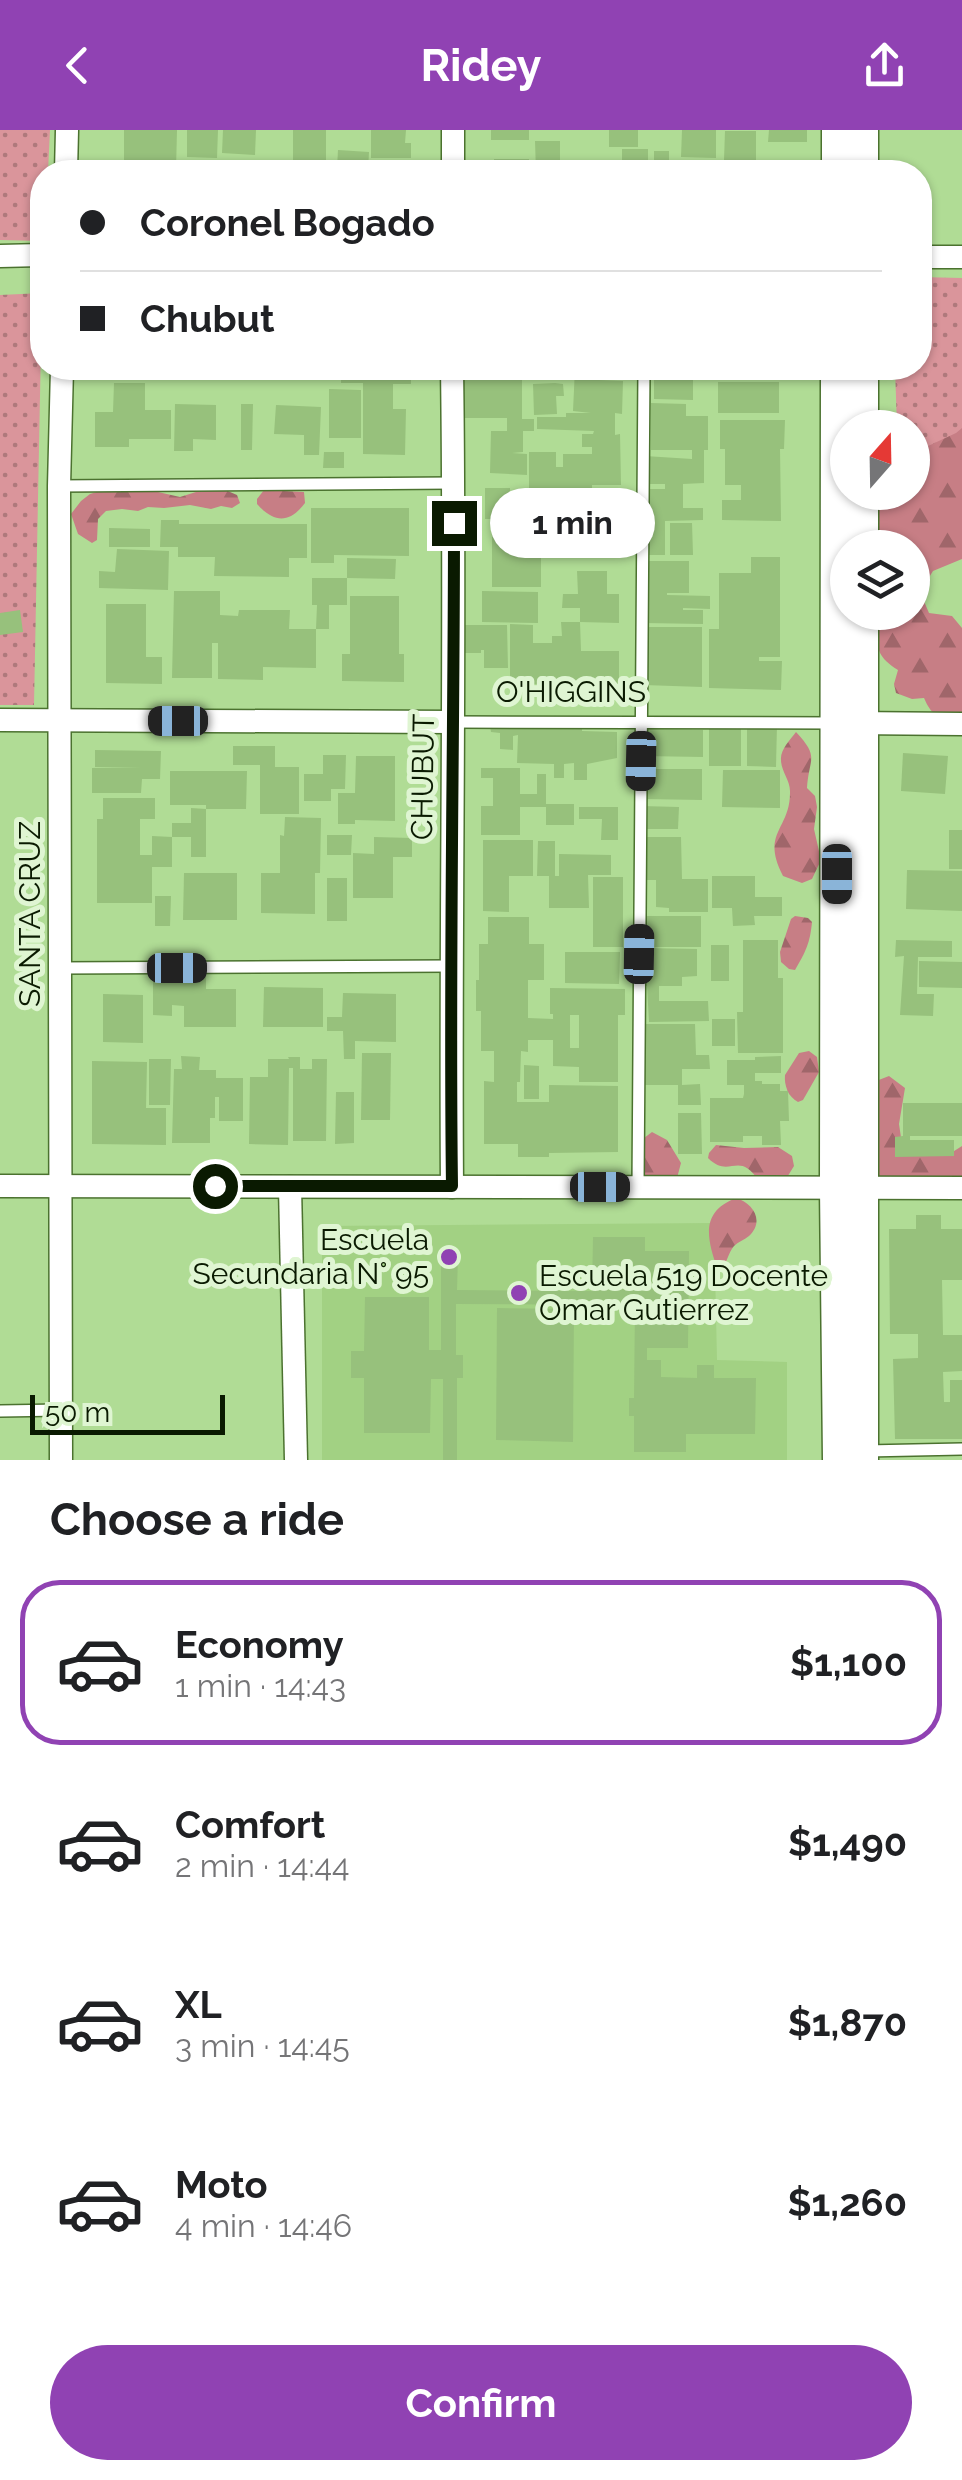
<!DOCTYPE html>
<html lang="en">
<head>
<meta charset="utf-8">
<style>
	body { margin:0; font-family:Raleway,sans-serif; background:#f2f2f2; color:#202124; height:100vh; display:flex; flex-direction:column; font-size:38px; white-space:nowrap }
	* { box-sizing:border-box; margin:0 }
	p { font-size:32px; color:#757577 }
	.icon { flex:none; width:55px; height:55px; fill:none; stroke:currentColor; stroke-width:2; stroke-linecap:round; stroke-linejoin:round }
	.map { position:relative; height:1330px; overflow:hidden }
	.panel { display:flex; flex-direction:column; background:#fff; flex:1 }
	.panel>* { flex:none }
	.hud { position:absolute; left:30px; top:30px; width:902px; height:220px; border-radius:40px; box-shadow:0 2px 8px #0004; display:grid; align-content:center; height:220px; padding:0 50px; background:#fff }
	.needle { width:65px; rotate:20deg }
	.tools { position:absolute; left:830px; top:280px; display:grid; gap:20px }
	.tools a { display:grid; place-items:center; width:100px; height:100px; border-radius:50%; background:#fff; box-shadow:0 2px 8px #0004; font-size:50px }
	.scale { position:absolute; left:30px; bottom:25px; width:195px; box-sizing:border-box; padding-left:10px; border:5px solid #0a1a01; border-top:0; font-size:28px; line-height:35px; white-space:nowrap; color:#0a1a01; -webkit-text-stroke:8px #dff5d2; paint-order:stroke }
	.end { position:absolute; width:45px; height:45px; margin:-22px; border:12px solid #0a1a01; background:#fff; box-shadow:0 0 0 5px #fff }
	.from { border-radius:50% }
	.bubble { position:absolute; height:70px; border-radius:35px; background:#fff; box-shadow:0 2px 8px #0004; font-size:32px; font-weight:700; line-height:70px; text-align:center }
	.car { position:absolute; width:30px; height:60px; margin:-30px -15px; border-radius:12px; box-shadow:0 0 8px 2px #0007; background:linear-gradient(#222 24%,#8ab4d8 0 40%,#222 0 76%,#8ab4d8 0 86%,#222 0) }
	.hud b { display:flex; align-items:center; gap:35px; height:95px; font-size:38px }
	.hud b+b { border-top:2px solid #e0e0e0 }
	.hud i { width:25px; height:25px; background:#202124 }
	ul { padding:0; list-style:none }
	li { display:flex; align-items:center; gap:30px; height:165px; margin:0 20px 15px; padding:0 30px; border:5px solid transparent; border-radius:40px }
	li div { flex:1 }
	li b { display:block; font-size:38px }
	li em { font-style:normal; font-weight:700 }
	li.on { border-color:#9042b3 }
	li>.icon { width:90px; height:90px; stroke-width:1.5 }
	h2 { padding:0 50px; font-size:45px; line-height:120px }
	.cta { display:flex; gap:20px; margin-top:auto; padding:20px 50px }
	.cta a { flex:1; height:115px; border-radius:60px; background:#9042b3; color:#fff; font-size:40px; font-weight:700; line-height:115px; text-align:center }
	header { display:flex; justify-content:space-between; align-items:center; height:130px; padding:0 50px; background:#9042b3; color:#fff; font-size:45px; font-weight:700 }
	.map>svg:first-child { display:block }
	.built { fill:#a2d183 }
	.grass { fill:url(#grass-dots) }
	.forest { fill:url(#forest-firs) }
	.building { fill:#97c17c; fill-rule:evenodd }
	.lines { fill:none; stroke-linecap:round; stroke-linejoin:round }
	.service-casing { stroke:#4b722f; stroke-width:14 }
	.minor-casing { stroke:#4b722f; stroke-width:25 }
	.secondary-casing { stroke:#4b722f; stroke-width:35 }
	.service { stroke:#fff; stroke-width:11 }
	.minor { stroke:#fff; stroke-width:22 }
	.secondary { stroke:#fff; stroke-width:32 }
	.route { stroke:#0a1a01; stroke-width:12 }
	.poi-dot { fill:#9042b3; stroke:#dff5d2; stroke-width:4 }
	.labels { text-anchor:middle; stroke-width:10; stroke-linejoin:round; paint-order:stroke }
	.street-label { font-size:30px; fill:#0a1a01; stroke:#dff5d2 }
	.poi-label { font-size:30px; fill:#0a1a01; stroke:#dff5d2; text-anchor:end }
</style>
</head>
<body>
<header><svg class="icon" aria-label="back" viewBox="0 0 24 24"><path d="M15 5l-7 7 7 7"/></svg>Ridey<svg class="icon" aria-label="share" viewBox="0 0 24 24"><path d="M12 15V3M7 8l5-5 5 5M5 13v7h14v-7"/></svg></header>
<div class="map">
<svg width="962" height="1330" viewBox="0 0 962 1330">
	<defs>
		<pattern id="grass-dots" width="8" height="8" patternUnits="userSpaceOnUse" patternTransform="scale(2.5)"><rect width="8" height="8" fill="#da959b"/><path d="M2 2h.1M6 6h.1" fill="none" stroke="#af797c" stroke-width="1.8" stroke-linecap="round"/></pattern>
		<pattern id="forest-firs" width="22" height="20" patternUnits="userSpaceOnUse" patternTransform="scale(2.5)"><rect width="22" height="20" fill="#c77e85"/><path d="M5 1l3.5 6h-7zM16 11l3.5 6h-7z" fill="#a0666a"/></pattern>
	</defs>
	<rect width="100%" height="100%" fill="#b0dc95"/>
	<!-- built -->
	<polygon class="built" points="714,1093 717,1230 787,1232 787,1330 322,1330 322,1096"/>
	<!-- grass -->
	<g class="grass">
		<polygon points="0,0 50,0 48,42 42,42 42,111 0,110"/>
		<polygon points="920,147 962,148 962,365 912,362 912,298 897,297 895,238 920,238"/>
		<polygon points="42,163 34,575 0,575 0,165"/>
	</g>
	<!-- forest -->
	<g class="forest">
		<path d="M962,298V429L933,441L920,462L929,483L952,486L962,498V587C941,589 933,589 924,568L912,569L896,563L894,554L898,540C878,527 878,521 875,499L880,492L882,483L912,482V418L872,417L879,363L912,362L913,323L956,303Z"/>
		<polygon points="223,359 237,365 240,373 232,378 221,376 211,379 190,375 164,378 148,377 138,381 122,379 106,381 98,389 97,410 92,413 78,404 71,384 81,371 90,364 100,361 158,362 180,367 196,362"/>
		<path d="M264,360L304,362L305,373C289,394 274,393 257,374V369Z"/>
		<path d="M796,602C820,628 809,627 807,658L815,666L817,677L814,699L821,730L812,749L802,753L783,746C760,702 791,700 790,661C790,650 781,641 781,630C780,620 790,610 796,602Z"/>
		<path d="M795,786L808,788L812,792C810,813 806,821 795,840L789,839L781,832L780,822L791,789Z"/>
		<path d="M809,921L817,927L819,942L803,970L798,972C788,967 784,955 785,945L799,923Z"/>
		<polygon points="889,946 905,958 899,994 903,1021 951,1023 962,1016 962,1065 883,1068 855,995 871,953"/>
		<path d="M652,1002L667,1010L681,1033L677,1048L659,1059C635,1040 619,1025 652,1002Z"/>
		<path d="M716,1015L744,1018L778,1017L792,1026L794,1036L786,1049L759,1051C738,1019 730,1050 708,1028L709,1023Z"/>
		<path d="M736,1068C753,1073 765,1091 749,1106C744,1110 738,1112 734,1116C728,1123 728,1131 722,1138H717C707,1108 700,1082 736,1068Z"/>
	</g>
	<!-- building -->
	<g class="building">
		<polygon points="124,0 177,0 176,41 124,41"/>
		<polygon points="187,0 218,0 217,28 187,27"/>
		<polygon points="223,0 256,0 255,25 222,23"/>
		<polygon points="293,0 326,0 326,32 303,32 303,42 270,42 271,31 293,32"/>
		<polygon points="371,0 406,0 405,13 411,13 411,28 371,28"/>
		<rect x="491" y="0" width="38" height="10"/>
		<rect x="609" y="0" width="29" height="17"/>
		<polygon points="682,0 716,0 716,28 681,27"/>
		<polygon points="769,0 807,0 807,12 768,12"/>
		<polygon points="725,1 756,1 756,30 724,30"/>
		<polygon points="535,11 560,11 560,42 536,42"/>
		<rect x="622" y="19" width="26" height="23"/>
		<polygon points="338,20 369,22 368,40 337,38"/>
		<rect x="654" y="21" width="15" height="21"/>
		<rect x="494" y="29" width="35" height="13"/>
		<polygon points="769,30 797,31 797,42 769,42"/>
		<rect x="734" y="33" width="28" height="9"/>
		<polygon points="341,238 411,238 411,254 393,254 393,279 406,279 405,325 363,324 363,253 341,253"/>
		<polygon points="487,238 550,238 551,250 522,250 522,289 534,289 534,301 523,301 523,322 512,323 527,324 527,345 490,343 491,301 507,301 507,288 459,288 459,250 487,250"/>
		<polygon points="575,238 614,238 614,249 599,250 623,251 622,284 615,283 615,305 620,304 621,355 592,355 592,360 529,359 529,322 556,322 556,337 563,337 563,324 592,324 592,317 582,317 582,304 593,304 594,301 537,299 537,287 566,287 566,283 591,283 573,281"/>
		<polygon points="654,238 693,238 693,270 654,269"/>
		<rect x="718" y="252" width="61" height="31"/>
		<polygon points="114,253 145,253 145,280 171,280 171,309 129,309 129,317 95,317 95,282 113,282"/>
		<polygon points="555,253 563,254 564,266 556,266 557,284 534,285 533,254"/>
		<polygon points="329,259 361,260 361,308 329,308"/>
		<polygon points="651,273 686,274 686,286 708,286 708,320 704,320 704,353 683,354 683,378 703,378 703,390 665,391 665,425 647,425 647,359 665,359 665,354 645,354 645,326 692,329 692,320 651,320"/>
		<polygon points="175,274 216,275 216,310 193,309 193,321 174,321"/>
		<polygon points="241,274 253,274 252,320 241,320"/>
		<polygon points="276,275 321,277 319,325 304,325 304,305 274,304"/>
		<polygon points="720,290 785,290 784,319 780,319 781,391 722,390 722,370 741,370 741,355 725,355 725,319 720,319"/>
		<polygon points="324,322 344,322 344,338 323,338"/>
		<polygon points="485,358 510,358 510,373 545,373 546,389 485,389"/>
		<polygon points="560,364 599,366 598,388 559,386"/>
		<polygon points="311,378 409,378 409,426 334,425 334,433 311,433"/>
		<polygon points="161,390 179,390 179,394 307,394 307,428 289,428 289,447 214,446 215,427 178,427 178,417 160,417"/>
		<polygon points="492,391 541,392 541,457 492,457"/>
		<polygon points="670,393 692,393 693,425 670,425"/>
		<polygon points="109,398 150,399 150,417 109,417"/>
		<polygon points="117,419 169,421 168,460 99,458 99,441 115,442"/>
		<polygon points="751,427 780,427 780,527 759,527 759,531 782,531 781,560 709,558 709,499 719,499 719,443 751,443"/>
		<polygon points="347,428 396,429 395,449 347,448 347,475 329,475 329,499 316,499 317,475 312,475 312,448 347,448"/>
		<polygon points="645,431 689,431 689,463 667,463 667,465 710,466 710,479 683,478 683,480 703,480 703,494 644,493"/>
		<polygon points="577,441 607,441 607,464 619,464 619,493 580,492 580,478 562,478 563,464 578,464"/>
		<polygon points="174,461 220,461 220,485 238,486 239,480 290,480 289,499 316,499 316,538 263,537 263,550 218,549 218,513 212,513 212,548 172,548"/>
		<polygon points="482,461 538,462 538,493 482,492"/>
		<polygon points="350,466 399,466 399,524 404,524 404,552 342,551 342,524 350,524"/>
		<polygon points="106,474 146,474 146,527 162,527 162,554 106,553"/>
		<polygon points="20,480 23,502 0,505 0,483"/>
		<polygon points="561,492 580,492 581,521 619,521 619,555 510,554 510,494 533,495 533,513 552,513 552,506 562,506"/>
		<polygon points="461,495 507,495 508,538 484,538 484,520 481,520 481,523 461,523"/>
		<polygon points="645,497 702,497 702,557 644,555"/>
		<polygon points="582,595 582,601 617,602 617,628 587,634 587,650 574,650 574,633 564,634 564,648 554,648 554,634 517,633 518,605 513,606 513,620 500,619 500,603 491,602 490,596"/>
		<polygon points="747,595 777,595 776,637 747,636"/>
		<rect x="709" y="596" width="32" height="40"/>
		<polygon points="643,599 703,600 703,627 643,626"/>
		<polygon points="233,616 275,616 275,637 299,637 299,684 260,684 260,635 233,635"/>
		<polygon points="95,620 161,621 160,649 142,649 141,663 92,663 92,638 142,637 95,637"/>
		<polygon points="903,623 948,626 945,664 901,661"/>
		<polygon points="323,625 346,625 345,659 331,659 331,671 304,671 304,644 323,644"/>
		<polygon points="356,626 395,626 395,691 355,690 355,694 338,694 338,663 355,663"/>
		<polygon points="481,638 520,638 520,664 537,664 537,644 546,644 546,677 520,677 520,705 481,705 481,676 493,676 493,648 481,648"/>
		<polygon points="644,639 702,639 702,670 644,669"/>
		<polygon points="723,640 780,640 780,678 722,677"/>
		<polygon points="170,641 247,641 246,679 206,679 206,675 170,675"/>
		<polygon points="103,668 155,668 155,689 140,689 140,725 152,725 152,706 172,707 172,737 152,737 152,773 97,773 97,689 103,689"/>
		<rect x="546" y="674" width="28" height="21"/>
		<polygon points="641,676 679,677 678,699 640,699"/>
		<polygon points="579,677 618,677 618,710 601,710 602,689 579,689"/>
		<polygon points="191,678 206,679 206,727 191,727 191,707 172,707 172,693 191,693"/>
		<polygon points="285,687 321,688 320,743 315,743 315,784 261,783 261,743 280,743 280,705 284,706"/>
		<rect x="949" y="700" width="13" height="39"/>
		<polygon points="327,705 352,705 351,725 327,725"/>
		<polygon points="374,707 412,708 412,727 393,727 393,768 353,768 353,723 374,724"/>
		<polygon points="646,707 681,707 682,749 708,749 708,782 669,782 669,778 656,777 656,750 646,750 646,737 642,737"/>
		<polygon points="483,710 533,710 533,746 509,746 509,782 483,781"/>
		<polygon points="538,711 555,711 555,746 559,746 559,724 611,725 611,745 588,745 589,778 549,778 549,746 537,746"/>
		<polygon points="907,740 962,741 962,781 906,779"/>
		<polygon points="184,743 237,743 237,790 183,790"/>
		<polygon points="712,746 755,746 755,767 782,767 782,786 754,786 755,795 733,796 732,778 712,778"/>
		<rect x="593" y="747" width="30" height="70"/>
		<rect x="327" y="748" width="20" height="43"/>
		<polygon points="155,766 171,766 170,796 155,796"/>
		<rect x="643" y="786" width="58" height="31"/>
		<path d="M488,787H529V814H544V850H528V888L553,889V884H550V858L625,859V885H618V952H579V937L553,936V910H528V922L521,921L520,952H517V972H549V955L618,956V1022L549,1023V1027H518V1014H484V951L494,952V921H481V881H476V850H479V814H488ZM570,885H579V918H570Z"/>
		<polygon points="743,810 778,810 778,848 783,848 783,923 738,923 737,882 743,882"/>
		<polygon points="896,810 952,811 952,827 918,827 917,864 934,864 933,886 900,885 904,826 895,827"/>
		<rect x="711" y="815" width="18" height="36"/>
		<polygon points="645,818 697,819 697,846 682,847 682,856 659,856 659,871 708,871 709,891 649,892 647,856 644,856"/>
		<polygon points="565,822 620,822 619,854 565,853"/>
		<polygon points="919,831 962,832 962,858 919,857"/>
		<polygon points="153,844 206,844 206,859 236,859 236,897 184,897 184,876 172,875 172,886 153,885"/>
		<polygon points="264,857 323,858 323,897 263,897"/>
		<polygon points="343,863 396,864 396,912 355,911 355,929 344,929 343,901 327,901 327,887 342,887"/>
		<polygon points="103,864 143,865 143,913 103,912"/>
		<rect x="712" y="889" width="23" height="27"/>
		<polygon points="643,894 695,894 696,925 709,925 710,939 682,939 682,955 700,954 701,975 678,975 678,955 644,955"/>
		<polygon points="362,923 391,923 390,990 361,990"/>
		<polygon points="181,926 200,927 199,940 216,940 216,948 243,948 243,991 219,991 219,967 215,967 215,988 210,988 210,1013 172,1013 174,939 182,939"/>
		<polygon points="781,926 781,943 755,943 755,951 762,951 762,954 780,954 780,961 788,961 789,991 780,991 781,1015 762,1015 762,1006 743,1006 743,1012 710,1012 710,968 743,968 744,964 744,955 727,955 727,930 755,930 755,927"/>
		<polygon points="288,927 300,927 300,939 312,939 312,929 327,929 326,1011 293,1011 293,938 289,938 288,1015 249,1014 250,947 268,947 268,929 289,929"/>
		<polygon points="149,929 171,929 170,975 149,975"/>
		<polygon points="92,931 147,932 146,978 166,978 166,1015 92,1014"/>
		<polygon points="524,935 539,936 539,969 524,969"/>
		<polygon points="336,962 354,962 354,1013 335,1014"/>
		<polygon points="903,973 962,973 962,1006 910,1006 910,1010 954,1010 954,1026 895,1027 895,1007 903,1006"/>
		<polygon points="678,983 701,983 702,1024 678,1024"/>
		<polygon points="916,1085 941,1085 941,1099 962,1099 962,1150 942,1150 943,1205 962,1205 962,1241 943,1242 944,1272 950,1272 950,1250 962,1250 962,1309 895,1309 893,1229 918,1228 918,1204 890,1204 889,1099 916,1099"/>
		<polygon points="593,1107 645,1107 645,1121 689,1121 688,1218 647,1218 647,1230 661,1230 661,1247 697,1248 697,1235 714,1235 714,1248 756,1248 755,1304 686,1304 686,1322 634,1322 634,1286 629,1286 629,1268 634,1268 635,1175 456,1174 456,1225 463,1225 463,1248 457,1248 457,1330 443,1330 443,1249 431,1249 430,1303 364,1303 364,1248 351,1248 351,1221 364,1221 365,1167 429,1167 429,1220 441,1220 441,1127 458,1127 457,1160 592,1161"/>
		<polygon points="497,1178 574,1179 573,1312 496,1310"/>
	</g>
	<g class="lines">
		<defs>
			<g id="service">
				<polyline points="59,356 454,353"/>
				<polyline points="454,592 835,593"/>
				<polyline points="60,838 450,836"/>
				<polyline points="638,1057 644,238"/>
				<polyline points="0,1281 61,1280"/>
				<polyline points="866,1321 962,1319"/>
			</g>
			<g id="minor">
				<polyline points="66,42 67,0"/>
				<polyline points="453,42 453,0"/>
				<polyline points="0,126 42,125"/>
				<polyline points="920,127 962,127"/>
				<polyline points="0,590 454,592"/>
				<polyline points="851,593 962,594"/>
				<polyline points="0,1056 962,1058"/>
				<polyline points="290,1057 296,1330"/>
				<path d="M452,1057C450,784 456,511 452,238"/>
				<polyline points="61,1330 59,356 62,238"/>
			</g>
			<g id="secondary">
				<polyline points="862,0 862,42"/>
				<polyline points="838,42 838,0"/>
				<polyline points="837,238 836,1059 839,1330"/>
				<polyline points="862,238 862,298"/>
				<polyline points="862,362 862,418"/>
				<polyline points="862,1330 862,482"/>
			</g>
		</defs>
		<!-- service casing -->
		<use href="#service" class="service-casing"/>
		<!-- minor casing -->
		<use href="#minor" class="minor-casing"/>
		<!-- secondary casing -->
		<use href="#secondary" class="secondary-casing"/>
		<!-- service -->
		<use href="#service" class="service"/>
		<!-- minor -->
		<use href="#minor" class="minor"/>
		<!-- secondary -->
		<use href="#secondary" class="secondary"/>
	</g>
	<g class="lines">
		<!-- route -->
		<path class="route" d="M215,1056H452C449,835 454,614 454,393"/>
	</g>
	<!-- markers -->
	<g class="poi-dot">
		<circle cx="449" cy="1127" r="10"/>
		<circle cx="519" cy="1163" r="10"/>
	</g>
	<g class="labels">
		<!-- street labels -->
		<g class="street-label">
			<text x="571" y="572">O'HIGGINS</text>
			<text transform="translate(423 647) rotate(-89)" y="10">CHUBUT</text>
			<text transform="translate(30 784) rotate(-90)" y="10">SANTA CRUZ</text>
		</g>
		<!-- poi labels -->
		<g class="poi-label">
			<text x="429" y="1120">Escuela<tspan x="429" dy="34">Secundaria N° 95</tspan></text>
			<text x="539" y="1156" text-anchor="start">Escuela 519 Docente<tspan x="539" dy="34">Omar Gutierrez</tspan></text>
		</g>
	</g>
</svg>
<div class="tools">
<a><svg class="needle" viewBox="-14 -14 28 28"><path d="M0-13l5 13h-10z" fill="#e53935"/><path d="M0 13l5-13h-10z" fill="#757577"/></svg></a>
<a><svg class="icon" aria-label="layers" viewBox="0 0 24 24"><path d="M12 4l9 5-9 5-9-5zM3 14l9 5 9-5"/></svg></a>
</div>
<div class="scale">50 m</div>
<i class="end from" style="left:215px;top:1056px"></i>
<i class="end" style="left:454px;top:393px"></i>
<div class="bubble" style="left:490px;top:358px;width:165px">1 min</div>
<i class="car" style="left:178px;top:591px;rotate:270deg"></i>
<i class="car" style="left:641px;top:631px;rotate:181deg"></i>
<i class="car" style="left:837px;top:744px;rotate:180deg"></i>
<i class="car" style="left:639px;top:824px;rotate:1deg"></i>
<i class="car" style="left:177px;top:838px;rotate:90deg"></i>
<i class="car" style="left:600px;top:1057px;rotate:90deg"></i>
<div class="hud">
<b><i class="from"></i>Coronel Bogado</b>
<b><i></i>Chubut</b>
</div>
</div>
<section class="panel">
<h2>Choose a ride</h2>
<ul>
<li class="on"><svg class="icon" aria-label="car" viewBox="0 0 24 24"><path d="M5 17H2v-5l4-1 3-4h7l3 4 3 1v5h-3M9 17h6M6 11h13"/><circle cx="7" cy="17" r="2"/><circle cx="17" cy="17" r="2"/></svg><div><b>Economy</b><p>1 min · 14:43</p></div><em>$1,100</em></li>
<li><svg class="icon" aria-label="car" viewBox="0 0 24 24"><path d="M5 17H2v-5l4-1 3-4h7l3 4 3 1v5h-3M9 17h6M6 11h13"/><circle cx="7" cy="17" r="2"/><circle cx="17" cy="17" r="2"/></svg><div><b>Comfort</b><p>2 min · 14:44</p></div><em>$1,490</em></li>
<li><svg class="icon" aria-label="car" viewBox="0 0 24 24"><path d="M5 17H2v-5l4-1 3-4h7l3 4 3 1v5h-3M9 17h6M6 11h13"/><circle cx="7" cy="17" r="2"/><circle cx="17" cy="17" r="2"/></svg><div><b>XL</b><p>3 min · 14:45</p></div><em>$1,870</em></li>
<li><svg class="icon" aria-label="car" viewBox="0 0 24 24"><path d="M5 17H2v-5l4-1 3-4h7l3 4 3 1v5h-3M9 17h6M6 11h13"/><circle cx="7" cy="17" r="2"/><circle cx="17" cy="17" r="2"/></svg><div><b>Moto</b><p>4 min · 14:46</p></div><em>$1,260</em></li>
</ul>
<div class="cta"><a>Confirm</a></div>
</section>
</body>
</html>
